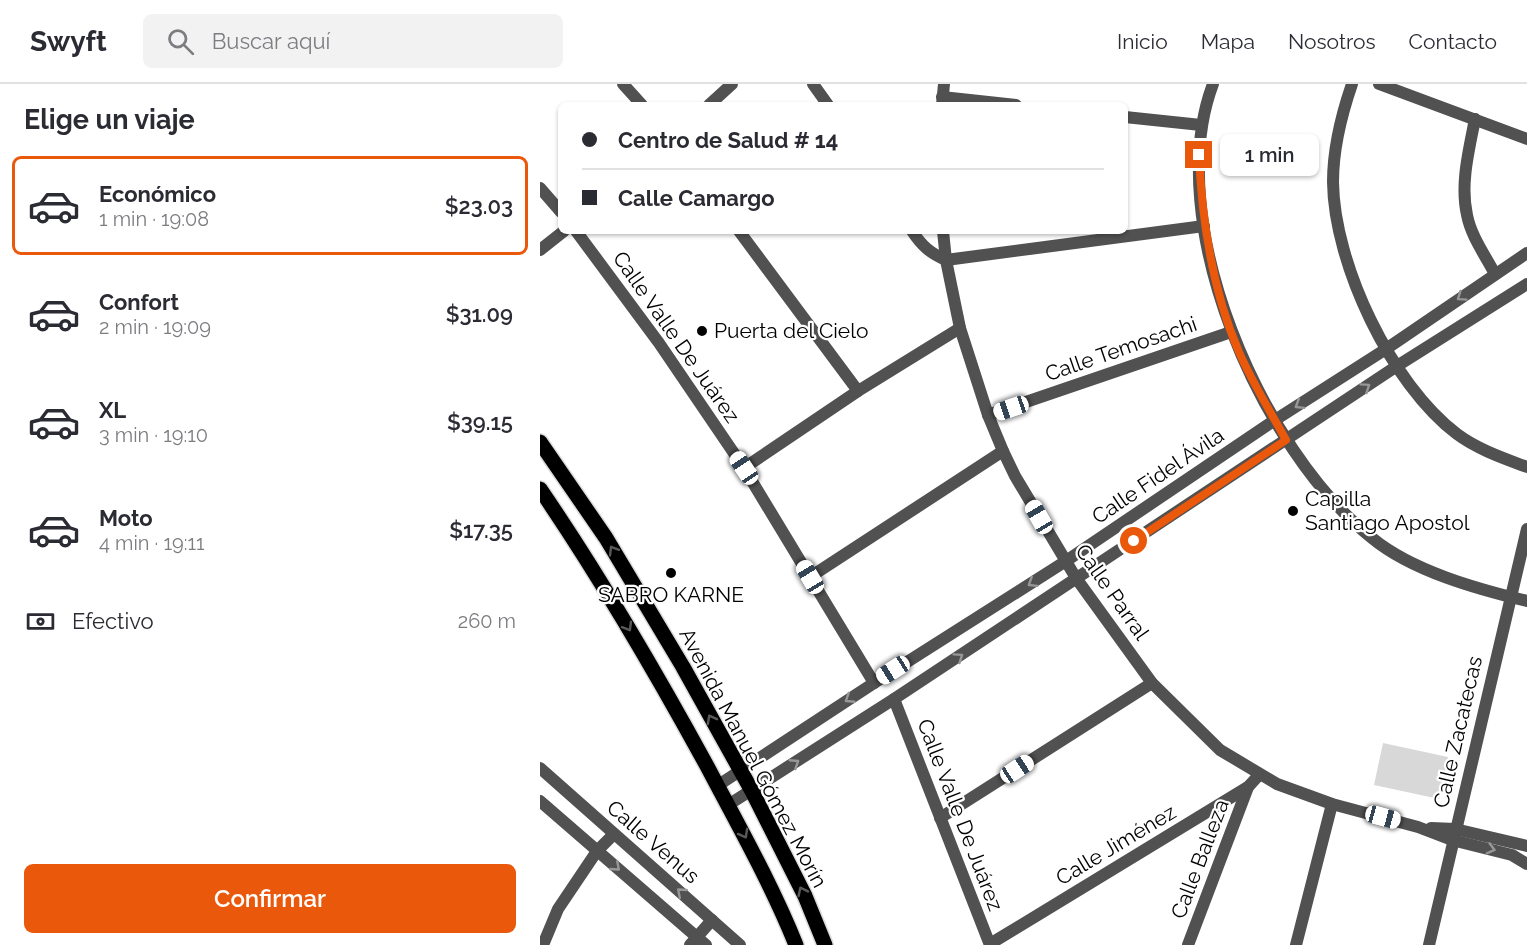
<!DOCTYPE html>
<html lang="es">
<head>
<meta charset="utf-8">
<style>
	body { margin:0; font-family:Raleway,sans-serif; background:#f2f2f3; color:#2b2b33; height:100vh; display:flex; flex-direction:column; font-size:22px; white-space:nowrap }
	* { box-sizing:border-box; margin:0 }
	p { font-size:20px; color:#7c7c81 }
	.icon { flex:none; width:33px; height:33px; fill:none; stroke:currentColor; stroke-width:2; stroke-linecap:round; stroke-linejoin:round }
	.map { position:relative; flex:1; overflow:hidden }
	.details { display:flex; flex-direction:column; background:#fff; width:540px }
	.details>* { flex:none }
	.top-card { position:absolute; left:18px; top:18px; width:570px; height:132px; border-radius:9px; box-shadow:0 2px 4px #0004; display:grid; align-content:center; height:132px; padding:0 24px; background:#fff }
	.end { position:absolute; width:27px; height:27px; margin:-14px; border:8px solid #ea580c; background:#fff; box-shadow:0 0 0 3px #fff }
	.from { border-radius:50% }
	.bubble { position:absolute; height:42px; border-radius:9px; background:#fff; box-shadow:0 2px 4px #0004; font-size:20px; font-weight:600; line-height:42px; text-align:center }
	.car { position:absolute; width:18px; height:36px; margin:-18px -9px; border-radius:8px; box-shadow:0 0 4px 2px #0007; background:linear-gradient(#fff 24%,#345 0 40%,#fff 0 76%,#345 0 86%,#fff 0) }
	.top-card b { display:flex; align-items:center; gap:21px; height:57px; font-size:22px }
	.top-card b+b { border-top:2px solid #e1e1e2 }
	.top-card i { width:15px; height:15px; background:#2b2b33 }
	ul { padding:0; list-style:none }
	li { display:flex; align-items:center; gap:18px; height:99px; margin:0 12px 9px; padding:0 12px; border:3px solid transparent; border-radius:9px }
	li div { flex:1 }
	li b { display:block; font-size:22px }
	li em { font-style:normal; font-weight:600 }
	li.active { border-color:#ea580c }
	li>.icon { width:54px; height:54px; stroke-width:1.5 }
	h2 { padding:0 24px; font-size:27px; line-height:72px }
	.pay { display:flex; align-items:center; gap:15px; height:66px; padding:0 24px; font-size:22px }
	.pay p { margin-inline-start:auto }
	.action { display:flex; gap:12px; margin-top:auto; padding:12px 24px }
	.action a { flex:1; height:69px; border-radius:9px; background:#ea580c; color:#fff; font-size:24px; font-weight:600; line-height:69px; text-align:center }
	header { display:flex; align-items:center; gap:36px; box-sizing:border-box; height:84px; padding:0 30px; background:#fff; border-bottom:2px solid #e1e1e2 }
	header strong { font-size:28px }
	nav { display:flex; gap:33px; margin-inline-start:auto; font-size:21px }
	.search { width:420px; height:54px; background:#f2f2f3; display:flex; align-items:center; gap:15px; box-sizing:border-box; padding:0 21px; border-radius:9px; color:#7c7c81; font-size:22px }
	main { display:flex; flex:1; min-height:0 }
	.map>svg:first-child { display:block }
	.green { fill:#d8d8d8 }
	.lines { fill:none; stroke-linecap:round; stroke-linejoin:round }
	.primary-casing { stroke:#dbdbdb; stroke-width:18 }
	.minor { stroke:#515151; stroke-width:12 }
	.tertiary { stroke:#515151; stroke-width:12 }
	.primary { stroke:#000; stroke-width:15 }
	.oneway { stroke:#979797 }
	.oneway2 { stroke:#595959 }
	.route { stroke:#ea580c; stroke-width:8 }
	.poi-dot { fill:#000; stroke:#fff; stroke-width:2 }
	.labels { text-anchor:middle; stroke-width:4.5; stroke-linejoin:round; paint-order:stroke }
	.poi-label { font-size:21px; fill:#000; stroke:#fff; text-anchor:start }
	.street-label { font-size:21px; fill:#000; stroke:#fff }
</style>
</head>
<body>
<header>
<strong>Swyft</strong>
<div class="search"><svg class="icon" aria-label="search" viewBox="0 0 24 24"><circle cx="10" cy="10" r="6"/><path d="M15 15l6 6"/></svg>Buscar aquí</div>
<nav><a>Inicio</a><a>Mapa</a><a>Nosotros</a><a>Contacto</a></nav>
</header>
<main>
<section class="details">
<h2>Elige un viaje</h2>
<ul>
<li class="active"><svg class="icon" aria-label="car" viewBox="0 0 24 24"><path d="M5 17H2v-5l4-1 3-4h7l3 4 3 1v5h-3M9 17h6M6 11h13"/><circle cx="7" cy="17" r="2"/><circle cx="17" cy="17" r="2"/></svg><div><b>Económico</b><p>1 min · 19:08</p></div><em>$23.03</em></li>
<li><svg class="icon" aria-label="car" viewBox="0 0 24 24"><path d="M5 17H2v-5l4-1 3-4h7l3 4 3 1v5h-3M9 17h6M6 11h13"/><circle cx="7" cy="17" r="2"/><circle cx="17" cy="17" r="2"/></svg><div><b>Confort</b><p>2 min · 19:09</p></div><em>$31.09</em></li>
<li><svg class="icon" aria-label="car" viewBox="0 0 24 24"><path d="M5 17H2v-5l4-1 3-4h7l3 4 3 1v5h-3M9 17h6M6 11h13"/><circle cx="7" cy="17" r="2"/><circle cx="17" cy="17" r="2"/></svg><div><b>XL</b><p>3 min · 19:10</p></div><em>$39.15</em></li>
<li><svg class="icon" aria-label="car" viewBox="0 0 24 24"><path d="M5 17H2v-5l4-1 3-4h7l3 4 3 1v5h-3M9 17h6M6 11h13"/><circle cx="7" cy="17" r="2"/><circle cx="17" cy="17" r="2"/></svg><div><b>Moto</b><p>4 min · 19:11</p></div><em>$17.35</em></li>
</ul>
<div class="pay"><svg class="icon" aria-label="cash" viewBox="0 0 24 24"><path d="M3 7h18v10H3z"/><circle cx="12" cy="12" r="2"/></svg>Efectivo<p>260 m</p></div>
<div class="action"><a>Confirmar</a></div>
</section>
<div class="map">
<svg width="987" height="861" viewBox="0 0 987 861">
	<rect width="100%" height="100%" fill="#fff"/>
	<!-- green -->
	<polygon class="green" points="843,659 908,673 899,715 834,701"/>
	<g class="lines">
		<defs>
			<g id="primary">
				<polyline points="0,358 66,454 143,583 212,707 265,812 285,861"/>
				<path d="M0,405C61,494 115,587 167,682C198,741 231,799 256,861"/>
			</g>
		</defs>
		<!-- primary casing -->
		<use href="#primary" class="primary-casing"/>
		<!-- minor -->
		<g class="minor">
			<polyline points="83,0 102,21"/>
			<polyline points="273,0 288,21"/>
			<path d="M673,0C621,138 721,366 832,454C872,487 937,505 987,517"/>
			<path d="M812,0C801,32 793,64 793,98C794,180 851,300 917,350C937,365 963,374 987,383"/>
			<polyline points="402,13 476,21"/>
			<polyline points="169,21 192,0"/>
			<polyline points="585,33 661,41"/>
			<path d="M935,35C929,66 920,100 927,131C931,152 945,171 955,190"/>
			<polyline points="0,104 21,128"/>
			<polyline points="36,147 119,259 204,384 334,599"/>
			<polyline points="199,147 318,307"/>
			<path d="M372,147C382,162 390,169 406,176L664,142"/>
			<polyline points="0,166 24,147"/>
			<polyline points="448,331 691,248"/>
			<polyline points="204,384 318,307 420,244"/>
			<polyline points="270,493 463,367"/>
			<polyline points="354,615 450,861"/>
			<polyline points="177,702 334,599 526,477 735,336 846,265 987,169"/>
			<polyline points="188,721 354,615 857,282 987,200"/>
			<polyline points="400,734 612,599"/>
			<polyline points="450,860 708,703 719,691"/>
			<polyline points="150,861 172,836"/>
			<polyline points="648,861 708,703"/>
			<polyline points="756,861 792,720"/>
			<polyline points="889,861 987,445"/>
		</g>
		<!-- tertiary -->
		<g class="tertiary">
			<polyline points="839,0 987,55"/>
			<polyline points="402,21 404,0"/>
			<polyline points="403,147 406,176 420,244 448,331 463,367 475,392 536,494 612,599 680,666 737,700 792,720 878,743 912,756 972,771 987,780"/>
			<polyline points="0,684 200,861"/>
			<polyline points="0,717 166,861"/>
			<polyline points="891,744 915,745 987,762"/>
			<polyline points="3,861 18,825 57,767 74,750"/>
		</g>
		<!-- primary -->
		<use href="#primary" class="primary"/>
	</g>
	<!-- one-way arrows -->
	<defs><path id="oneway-chevron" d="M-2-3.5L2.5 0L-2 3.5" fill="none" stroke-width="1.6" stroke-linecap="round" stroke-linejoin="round" transform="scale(1.5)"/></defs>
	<g class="oneway">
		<use href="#oneway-chevron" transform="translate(921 213) rotate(145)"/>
		<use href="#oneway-chevron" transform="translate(826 303) rotate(-34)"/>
		<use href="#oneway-chevron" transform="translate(759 321) rotate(148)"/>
		<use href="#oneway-chevron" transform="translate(492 499) rotate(148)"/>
		<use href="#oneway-chevron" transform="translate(419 573) rotate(-34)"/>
		<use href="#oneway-chevron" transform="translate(309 615) rotate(147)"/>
		<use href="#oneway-chevron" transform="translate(255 679) rotate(-33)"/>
		<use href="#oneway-chevron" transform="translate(951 765) rotate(15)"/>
		<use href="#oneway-chevron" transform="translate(76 783) rotate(41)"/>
		<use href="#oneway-chevron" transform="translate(141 808) rotate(-139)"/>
	</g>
	<g class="oneway2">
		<use href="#oneway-chevron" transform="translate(73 466) rotate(-121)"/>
		<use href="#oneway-chevron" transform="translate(88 543) rotate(59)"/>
		<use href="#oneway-chevron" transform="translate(171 635) rotate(-118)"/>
		<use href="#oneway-chevron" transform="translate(204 750) rotate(61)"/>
		<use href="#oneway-chevron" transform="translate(262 807) rotate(-116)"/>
	</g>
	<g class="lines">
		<!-- route -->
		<path class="route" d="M594,457L746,356C730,327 712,298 699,268C672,206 662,137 659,71"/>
	</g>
	<!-- markers -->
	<g class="poi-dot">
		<circle cx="162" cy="247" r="6"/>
		<circle cx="753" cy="427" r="6"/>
		<circle cx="131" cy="489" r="6"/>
	</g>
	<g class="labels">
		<!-- poi labels -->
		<g class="poi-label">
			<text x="174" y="254">Puerta del Cielo</text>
			<text x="765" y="422">Capilla<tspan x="765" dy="24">Santiago Apostol</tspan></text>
			<text x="131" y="518" text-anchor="middle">SABRO KARNE</text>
		</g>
		<!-- street labels -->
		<g class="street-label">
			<text transform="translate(136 253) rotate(55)" y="7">Calle Valle De Juárez</text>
			<text transform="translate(581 265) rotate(-19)" y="7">Calle Temosachi</text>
			<text transform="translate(618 392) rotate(-34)" y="7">Calle Fidel Ávila</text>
			<text transform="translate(572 508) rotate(55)" y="7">Calle Parral</text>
			<text transform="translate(918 648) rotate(-77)" y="7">Calle Zacatecas</text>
			<text transform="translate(213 674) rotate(62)" y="7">Avenida Manuel Gómez Morín</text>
			<text transform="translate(420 731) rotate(69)" y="7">Calle Valle De Juárez</text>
			<text transform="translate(113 758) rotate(41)" y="7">Calle Venus</text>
			<text transform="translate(576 761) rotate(-31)" y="7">Calle Jiménez</text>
			<text transform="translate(660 775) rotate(-69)" y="7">Calle Balleza</text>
		</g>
	</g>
</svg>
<i class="end from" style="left:594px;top:457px"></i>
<i class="end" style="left:659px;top:71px"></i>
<div class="bubble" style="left:680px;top:50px;width:99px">1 min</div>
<i class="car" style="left:471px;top:324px;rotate:251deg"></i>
<i class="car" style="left:204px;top:384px;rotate:326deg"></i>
<i class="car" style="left:499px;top:433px;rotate:330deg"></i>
<i class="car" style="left:270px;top:493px;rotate:329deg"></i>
<i class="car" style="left:353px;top:586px;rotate:238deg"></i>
<i class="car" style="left:477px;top:685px;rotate:57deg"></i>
<i class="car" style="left:843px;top:733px;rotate:105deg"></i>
<div class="top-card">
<b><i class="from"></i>Centro de Salud # 14</b>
<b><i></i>Calle Camargo</b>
</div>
</div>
</main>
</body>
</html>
